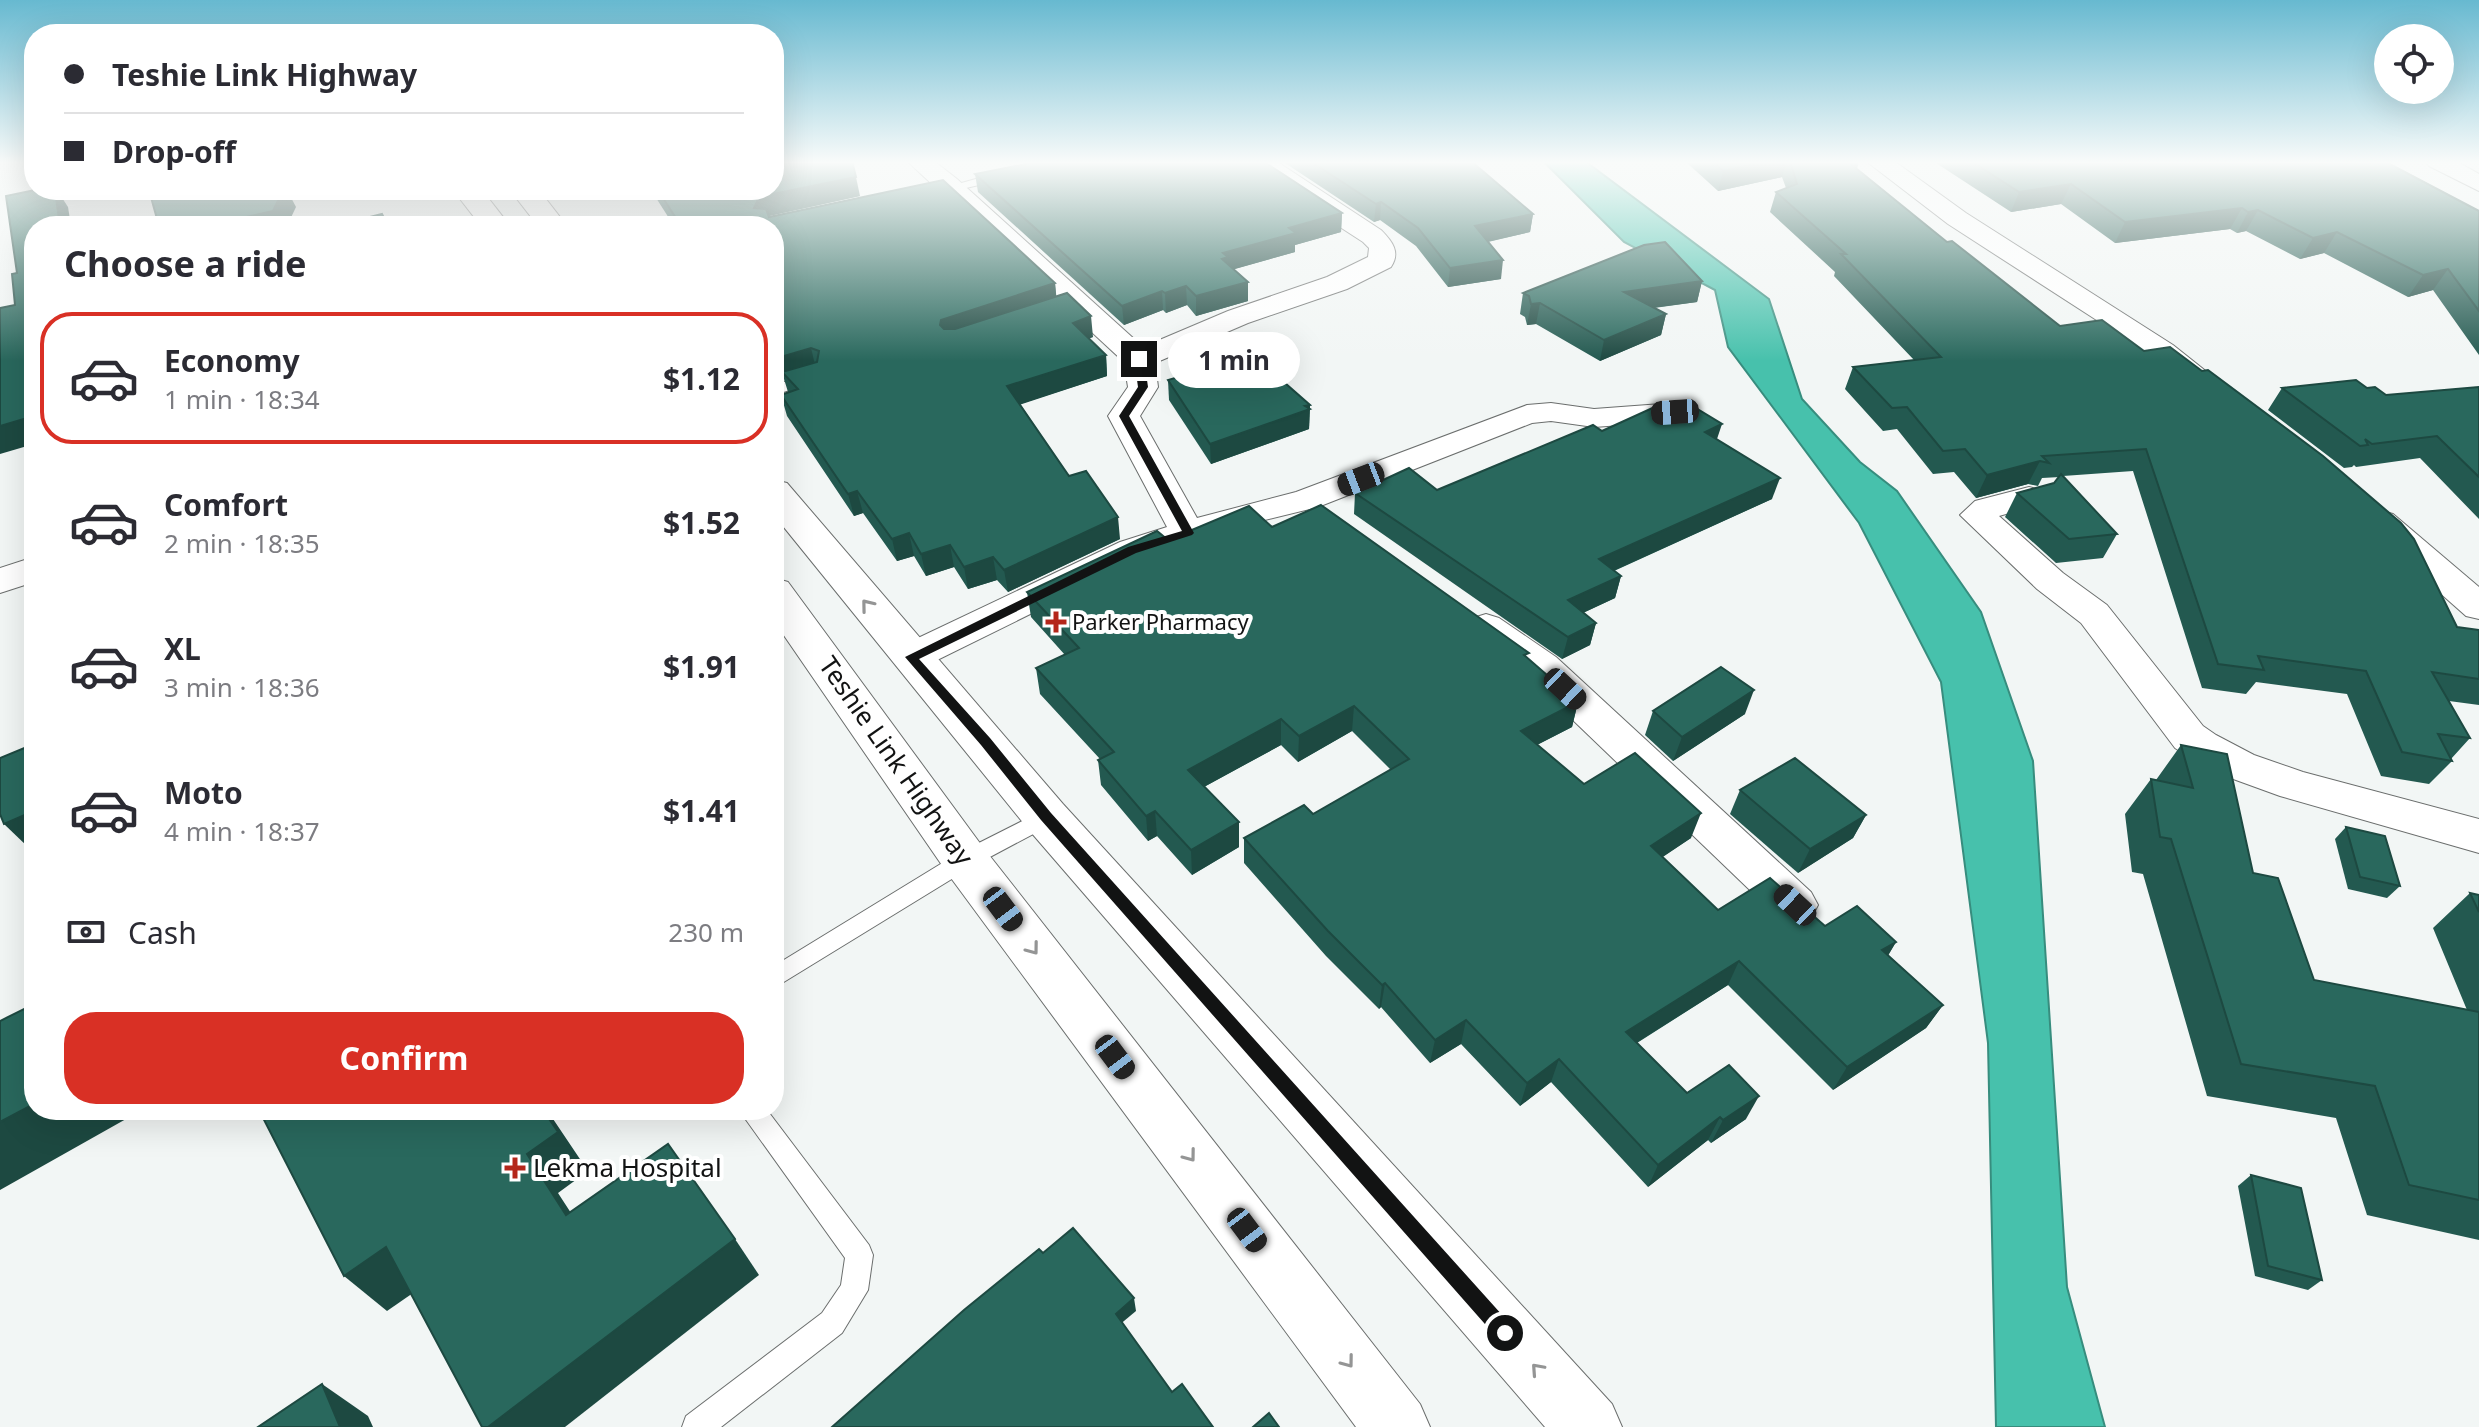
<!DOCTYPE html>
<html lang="en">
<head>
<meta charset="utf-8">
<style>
	body { margin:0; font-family:"Noto Sans",sans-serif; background:#f7f7f7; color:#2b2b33; height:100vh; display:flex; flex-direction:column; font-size:30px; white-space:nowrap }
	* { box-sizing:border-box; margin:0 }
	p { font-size:26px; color:#7c7c81 }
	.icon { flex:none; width:44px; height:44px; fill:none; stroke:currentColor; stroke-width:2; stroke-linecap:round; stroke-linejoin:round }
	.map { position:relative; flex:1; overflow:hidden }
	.details { position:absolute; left:24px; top:216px; width:760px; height:904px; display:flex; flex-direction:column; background:#fff; border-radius:32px; box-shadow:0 8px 32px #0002 }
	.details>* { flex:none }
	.guide { position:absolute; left:24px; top:24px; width:760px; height:176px; border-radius:32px; box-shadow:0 8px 32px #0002; display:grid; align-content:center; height:176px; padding:0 40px; background:#fff }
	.fabs { position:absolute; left:2374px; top:24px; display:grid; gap:16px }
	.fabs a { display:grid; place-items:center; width:80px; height:80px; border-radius:50%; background:#fff; box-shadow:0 8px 32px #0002; font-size:40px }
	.end { position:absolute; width:36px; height:36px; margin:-18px; border:10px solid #121313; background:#fff; box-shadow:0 0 0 4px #fff }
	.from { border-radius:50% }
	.bubble { position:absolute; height:56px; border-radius:28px; background:#fff; box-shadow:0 8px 32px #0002; font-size:26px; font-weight:700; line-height:56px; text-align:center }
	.car { position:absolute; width:24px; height:48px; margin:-24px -12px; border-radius:10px; box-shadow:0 0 6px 2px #0007; background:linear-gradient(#222 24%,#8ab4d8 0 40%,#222 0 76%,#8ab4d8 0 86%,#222 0) }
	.guide b { display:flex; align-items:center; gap:28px; height:76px; font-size:30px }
	.guide b+b { border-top:2px solid #e1e1e2 }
	.guide i { width:20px; height:20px; background:#2b2b33 }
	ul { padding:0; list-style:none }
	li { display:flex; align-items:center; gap:24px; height:132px; margin:0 16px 12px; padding:0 24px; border:4px solid transparent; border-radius:32px }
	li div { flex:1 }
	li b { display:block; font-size:30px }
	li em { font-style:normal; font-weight:700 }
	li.selected { border-color:#d93025 }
	li>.icon { width:72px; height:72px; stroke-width:1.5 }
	h2 { padding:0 40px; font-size:36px; line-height:96px }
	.pay { display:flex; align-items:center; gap:20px; height:88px; padding:0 40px; font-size:30px }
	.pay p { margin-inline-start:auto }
	.cta { display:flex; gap:16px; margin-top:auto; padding:16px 40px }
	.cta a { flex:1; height:92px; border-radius:32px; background:#d93025; color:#fff; font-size:32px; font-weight:700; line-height:92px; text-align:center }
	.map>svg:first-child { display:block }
	.water { fill:#47c1ac; stroke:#378d7e; stroke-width:2 }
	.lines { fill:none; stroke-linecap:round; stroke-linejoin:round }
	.service-casing { stroke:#6b6e6d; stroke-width:2 }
	.minor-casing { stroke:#6b6e6d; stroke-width:2 }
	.secondary-casing { stroke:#6b6e6d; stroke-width:2 }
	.service { fill:#fff; fill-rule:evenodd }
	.minor { fill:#fff; fill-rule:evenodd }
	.secondary { fill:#fff; fill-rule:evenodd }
	.wall { fill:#235950 }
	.shaded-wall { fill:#1d4941 }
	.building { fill:#29685d; stroke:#1d4941; stroke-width:2 }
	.oneway { stroke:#949595 }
	.route { fill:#121313 }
	.poi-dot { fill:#b4261a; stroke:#fff; stroke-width:3 }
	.labels { text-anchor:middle; stroke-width:8; stroke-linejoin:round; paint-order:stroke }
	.poi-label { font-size:22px; fill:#121313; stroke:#fff; text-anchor:start }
	.near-street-label { font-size:26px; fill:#121313; stroke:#fff }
	.near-poi-label { font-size:26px; fill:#121313; stroke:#fff; text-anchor:start }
</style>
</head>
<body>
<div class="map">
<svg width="2479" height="1427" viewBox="0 0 2479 1427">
	<rect width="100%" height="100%" fill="#f2f6f5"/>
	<!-- water -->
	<polygon class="water" points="1543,161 1585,161 1769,299 1802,399 1860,462 1897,491 1981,612 2033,761 2067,1287 2105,1427 1996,1427 1988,1043 1941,682 1859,523 1728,347 1715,290 1624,242"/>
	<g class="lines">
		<defs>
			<g id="service">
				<polygon points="1001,172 1005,173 1005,179 953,191 947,187"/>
				<polygon points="810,374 815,376 815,382 774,395 774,385"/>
				<polygon points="1046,809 1054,811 1057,817 1054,823 973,866 774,988 774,966 957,854"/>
				<polygon points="739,1110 767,1110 869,1245 873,1255 868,1290 842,1333 721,1427 682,1427 686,1416 822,1313 841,1285 845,1258"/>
			</g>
			<g id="minor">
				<path d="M907,161H934L957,179L1143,347L1228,311L1327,277L1368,257L1369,248L1363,242L1266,179L1250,161H1276L1381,230C1392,241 1401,252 1391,267L1347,289L1248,323L1155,363L1158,387L1140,416L1197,518L1296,492L1527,405L1551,403L1594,409L1675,403L1686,405L1691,412L1686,419L1675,421L1594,427L1551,421L1532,423L1318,507L1248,524L1144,558L925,666L911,670L897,666L892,657L897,648L1120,542L1167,527L1108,416L1128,387L1124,362Z"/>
				<polygon points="1866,161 1894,161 1966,213 2173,345 2217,380 2213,386 2202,389 2191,386 2112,330 1948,224"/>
				<polygon points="2426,161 2456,161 2479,174 2479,191 2429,166"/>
				<polygon points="2029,487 2041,490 2046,497 2041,504 1999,516 2063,573 2107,605 2203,726 2216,735 2254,755 2303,772 2479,819 2479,853 2280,796 2225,776 2187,756 2175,748 2081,623 2037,589 1960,515 1975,501"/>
				<polygon points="2381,511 2393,514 2479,587 2479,619 2466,616 2369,530 2364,522 2369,514"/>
				<polygon points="34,557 34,582 0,593 0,568"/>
				<polygon points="1486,614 1499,618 1556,657 1811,892 1818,905 1811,918 1795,924 1779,918 1528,677 1473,636 1467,627 1473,618"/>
			</g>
			<g id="secondary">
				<polygon points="453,190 482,190 510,226 481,226"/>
				<polygon points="510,190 539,190 567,226 538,226"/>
				<polygon points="774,480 787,483 1063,804 1612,1404 1622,1427 1545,1427 1029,830 774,515"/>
				<polygon points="774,578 788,582 982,846 1420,1404 1430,1427 1356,1427 948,874 774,621"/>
			</g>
		</defs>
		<!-- service casing -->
		<use href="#service" class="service-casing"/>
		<!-- minor casing -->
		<use href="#minor" class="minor-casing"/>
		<!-- secondary casing -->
		<use href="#secondary" class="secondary-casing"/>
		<!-- service -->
		<use href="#service" class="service"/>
		<!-- minor -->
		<use href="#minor" class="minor"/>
		<!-- secondary -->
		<use href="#secondary" class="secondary"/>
	</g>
	<!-- wall -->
	<g class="wall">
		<polygon points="1282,161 1471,161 1533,214 1530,232 1488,242 1501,279 1448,287 1416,246 1380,220 1374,222"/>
		<polygon points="1685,161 1859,161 1857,168 1856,168 1947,242 2060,326 2457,627 2479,630 2479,705 2449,701 2470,738 2451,759 2452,761 2429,784 2381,776 2347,694 2256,682 2246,694 2202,688 2133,471 2063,476 2117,534 2103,558 2056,563 2005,517 2017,493 2054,483 2060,477 2042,478 2038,486 2028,484 1976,498 1954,472 1933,474 1897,429 1883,431 1845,389 1853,367 1914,360 1834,276 1835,272 1770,212 1776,192 1786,188 1782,177 1718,191"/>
		<polygon points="1933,161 2386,161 2479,211 2479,355 2433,290 2408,297 2324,253 2300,259 2246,231 2237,233 2230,229 2115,243 2061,204 2011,212"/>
		<polygon points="1265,164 1342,213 1341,232 1295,245 1295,252 1234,269 1248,282 1248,301 1196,316 1187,305 1166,313 1163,310 1124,325 978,192 975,174"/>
		<polygon points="651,190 774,190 860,196 769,216 1055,283 1056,297 1093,337 1089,338 1106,355 1107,376 1020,404 1069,476 1120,539 1008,592 997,580 968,589 954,567 926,576 914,556 897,561 863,513 854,516 787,416 781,395 788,392 784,379 777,381 774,377 774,226 674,226"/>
		<polygon points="1702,281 1697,302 1654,308 1666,314 1661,335 1600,361 1536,324 1527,325 1525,317 1520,314 1523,293"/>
		<polygon points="1168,380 1310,405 1309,429 1211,464 1169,400"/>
		<polygon points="2479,387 2479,519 2420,458 2356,467 2354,465 2352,467 2344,468 2268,410 2282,388 2367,388 2386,395"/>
		<polygon points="1602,431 1717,439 1772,499 1614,571 1621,576 1615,598 1583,613 1596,623 1590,645 1562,659 1354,514 1355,493 1437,490"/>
		<polygon points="1272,527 1528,659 1578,702 1572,727 1537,745 1584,784 1691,838 1662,857 1718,910 1825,926 1896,942 1888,955 1943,1005 1926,1028 1833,1090 1728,985 1637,1043 1687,1093 1746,1119 1711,1143 1708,1140 1648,1187 1551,1082 1520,1106 1461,1044 1430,1063 1381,1007 1379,1009 1326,956 1244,863 1244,838 1313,814 1391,770 1352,731 1298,762 1281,745 1204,787 1239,822 1239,847 1192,875 1157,836 1148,841 1101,785 1098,760 1100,759 1040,694 1036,668 1065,655 1031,617 1027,592 1168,540"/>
		<polygon points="1653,711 1745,714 1673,761 1645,735"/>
		<polygon points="2181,745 2314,980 2467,1010 2433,928 2470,893 2479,895 2479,1240 2367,1215 2336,1118 2207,1096 2143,874 2132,872 2125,814 2151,779 2156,780"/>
		<polygon points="1740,790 1866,815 1853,838 1798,873 1730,814"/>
		<polygon points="2346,827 2400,886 2387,898 2348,889 2335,839"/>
		<polygon points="2251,1175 2322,1280 2308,1290 2255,1276 2238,1186"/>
	</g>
	<!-- shaded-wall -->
	<g class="shaded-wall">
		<polygon points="1767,161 1787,161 1782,177 1718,191 1723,171"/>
		<polygon points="1832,161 1859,161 1857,168 1828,172"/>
		<polygon points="856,177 860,196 764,217 754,208 759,197"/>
		<polygon points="2071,184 2061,204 2011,212 2019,192"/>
		<polygon points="55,190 57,190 68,207 71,226 60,226"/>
		<polygon points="283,190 287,190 296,207 287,226 207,226"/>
		<polygon points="1381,202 1380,220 1374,222 1376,204"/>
		<polygon points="2242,208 2230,229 2115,243 2125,222"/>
		<polygon points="2258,210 2246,231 2237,233 2248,212"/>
		<polygon points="1342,213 1341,232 1295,245 1295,252 1228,271 1222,278 1223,253 1289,228"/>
		<polygon points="1533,214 1530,232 1473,245 1475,226"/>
		<polygon points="2337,232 2324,253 2300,259 2313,238"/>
		<polygon points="1503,260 1501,279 1448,287 1450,268"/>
		<polygon points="2448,269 2433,290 2408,297 2423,275"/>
		<polygon points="1702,281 1697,302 1620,312 1624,292"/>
		<polygon points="1248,282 1248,301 1196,316 1196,296"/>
		<polygon points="1055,283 1057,303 944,346 940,325 941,320"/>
		<polygon points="1186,286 1187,305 1166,313 1165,293"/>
		<polygon points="1162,291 1163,310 1124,325 1122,306"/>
		<polygon points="1540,303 1536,324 1527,325 1531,304"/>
		<polygon points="1666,314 1661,335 1600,361 1604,340"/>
		<polygon points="1091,316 1093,337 1075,344 1073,323"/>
		<polygon points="811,348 816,369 782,372 784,379 777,381 774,370 774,359"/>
		<polygon points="1106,355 1107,376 1010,408 1007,386"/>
		<polygon points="1310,405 1309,429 1211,464 1210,444"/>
		<polygon points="34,416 34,444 0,454 0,426"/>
		<polygon points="1722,424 1715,445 1705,432"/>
		<polygon points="2040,461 2028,484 1976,498 1987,475"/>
		<polygon points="1780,478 1772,499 1593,580 1599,559"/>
		<polygon points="857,491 863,513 854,516 848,494"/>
		<polygon points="1118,517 1120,539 1008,592 1004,570"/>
		<polygon points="909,533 914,556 897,561 892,539"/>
		<polygon points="950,545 954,567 926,576 921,554"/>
		<polygon points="993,557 997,580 968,589 964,567"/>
		<polygon points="1621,576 1615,598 1563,622 1568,600"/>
		<polygon points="1596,623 1590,645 1562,659 1568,637"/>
		<polygon points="1754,690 1745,714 1673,761 1682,737"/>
		<polygon points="1578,702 1572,727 1515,756 1521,731"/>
		<polygon points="1354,706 1352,731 1298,762 1299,736"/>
		<polygon points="1281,719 1281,745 1189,795 1188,770"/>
		<polygon points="34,811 34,846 29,848 4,824"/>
		<polygon points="1155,811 1157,836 1148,841 1146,816"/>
		<polygon points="1701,813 1691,838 1642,871 1651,846"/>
		<polygon points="1866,815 1853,838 1798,873 1810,849"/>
		<polygon points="1239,822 1239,847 1192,875 1191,850"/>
		<polygon points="1896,942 1882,966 1882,950"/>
		<polygon points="1739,961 1728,985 1617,1055 1626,1032"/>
		<polygon points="1385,983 1381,1007 1379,1009 1382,985"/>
		<polygon points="1943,1005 1926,1028 1833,1090 1847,1067"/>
		<polygon points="1466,1020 1461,1044 1430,1063 1435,1040"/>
		<polygon points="1559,1059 1551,1082 1520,1106 1527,1083"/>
		<polygon points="1759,1096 1746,1119 1711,1143 1723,1120"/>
		<polygon points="34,1104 34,1110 142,1110 0,1190 0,1122"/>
		<polygon points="543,1110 547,1110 588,1171 558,1193 597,1253 566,1215 527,1154"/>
		<polygon points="1720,1117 1708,1140 1648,1187 1658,1165"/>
		<polygon points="735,1239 759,1275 565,1427 488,1427"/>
		<polygon points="386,1247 426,1284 387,1311 344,1276"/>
		<polygon points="1134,1298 1136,1311 1118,1326 1116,1314"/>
		<polygon points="322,1384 368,1416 373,1427 340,1427"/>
	</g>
	<!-- building -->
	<g class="building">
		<polygon points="774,161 852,161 856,177 759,197 754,208 766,209 769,217 943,180 1055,283 941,320 940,325 944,329 955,329 1067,293 1091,316 1073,323 1106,355 1007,386 1069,476 1086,471 1118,517 1004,570 993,557 964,567 950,545 921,554 909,533 892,539 857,491 848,494 781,395 798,389 782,372 817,362 819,351 811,348 774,359 774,226 681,226 658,190 774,190"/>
		<polygon points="1041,161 1263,161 1342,213 1289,228 1296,233 1223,253 1228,257 1222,259 1248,282 1196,296 1186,286 1165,293 1162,291 1122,306 975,174"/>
		<polygon points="1310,161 1471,161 1533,214 1475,226 1503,260 1450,268 1418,228 1381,202 1376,204"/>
		<polygon points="1713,161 1767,161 1723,171"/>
		<polygon points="1790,161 1847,161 1947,242 1952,241 2060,326 2102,320 2144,351 2170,347 2202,371 2208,370 2323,456 2401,523 2414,539 2457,627 2479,630 2479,679 2432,672 2470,738 2438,734 2452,761 2402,752 2366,671 2258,656 2264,670 2218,664 2146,449 2042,456 2049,463 2040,461 1987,475 1965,449 1943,451 1907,407 1892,408 1853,367 1941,357 1841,254 1846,254 1776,192 1797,184"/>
		<polygon points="1971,161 2384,161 2479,211 2479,311 2448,269 2423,275 2337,232 2313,238 2258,210 2248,212 2242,208 2125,222 2071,184 2019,192"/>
		<polygon points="35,190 55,190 60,226 34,226 34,416 0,426 0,308 15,305 12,274 17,273 6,196"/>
		<polygon points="149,190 283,190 273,211 207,226 159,226"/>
		<polygon points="382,214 388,226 334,226"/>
		<polygon points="1665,242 1702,281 1624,292 1666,314 1604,340 1540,303 1531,304 1529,296 1523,293 1644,245"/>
		<polygon points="1253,355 1310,405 1305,406 1310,409 1210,444 1168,380"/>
		<polygon points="2356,380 2367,388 2375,387 2386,395 2479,387 2479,477 2437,436 2372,444 2365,439 2368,445 2360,446 2282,388"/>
		<polygon points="1686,402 1722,424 1705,432 1780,478 1599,559 1621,576 1568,600 1596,623 1568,637 1355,493 1409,468 1437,490 1593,425 1602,431 1659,405"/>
		<polygon points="2061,474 2117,534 2069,539 2017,493 2054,483"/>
		<polygon points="1321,505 1529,653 1524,655 1578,702 1521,731 1584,784 1635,753 1701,813 1651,846 1718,910 1770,878 1825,926 1857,906 1896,942 1882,950 1943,1005 1847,1067 1739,961 1626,1032 1687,1093 1729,1065 1759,1096 1723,1120 1720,1117 1658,1165 1559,1059 1527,1083 1466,1020 1435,1040 1385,983 1382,985 1328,931 1244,838 1304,805 1313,814 1409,759 1354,706 1299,736 1281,719 1188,770 1239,822 1191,850 1155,811 1146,816 1098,760 1114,752 1036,668 1079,648 1027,592 1157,531 1168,540 1249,506 1272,527"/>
		<polygon points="1721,667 1754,690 1682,737 1653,711"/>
		<polygon points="34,744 34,811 4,824 0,814 0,758"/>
		<polygon points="2181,745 2227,754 2253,873 2278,878 2314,980 2479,1012 2479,1200 2409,1185 2375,1086 2241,1064 2171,839 2160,837 2151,779 2193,788"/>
		<polygon points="1795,758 1866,815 1810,849 1740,790"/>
		<polygon points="2346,827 2385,836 2400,886 2360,877"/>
		<polygon points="2470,893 2479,895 2479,912"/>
		<polygon points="34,1004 34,1104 0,1122 0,1021"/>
		<polygon points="259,1110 543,1110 558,1132 527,1154 566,1215 668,1144 735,1239 488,1427 482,1427 386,1247 344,1276"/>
		<polygon points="2251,1175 2301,1188 2322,1280 2268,1266"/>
		<polygon points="1073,1228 1134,1298 1116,1314 1172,1392 1182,1384 1213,1427 832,1427 964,1310 1039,1249 1043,1253"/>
		<polygon points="322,1384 340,1427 258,1427"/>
		<polygon points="1269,1413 1279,1427 1253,1427"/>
	</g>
	<!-- one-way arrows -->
	<defs><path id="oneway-chevron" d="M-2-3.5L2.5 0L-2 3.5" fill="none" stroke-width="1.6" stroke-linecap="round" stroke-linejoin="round" transform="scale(2)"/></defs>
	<g class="oneway">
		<use href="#oneway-chevron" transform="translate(867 605) rotate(-129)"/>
		<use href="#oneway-chevron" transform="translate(1033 949) rotate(53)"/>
		<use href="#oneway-chevron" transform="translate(1190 1156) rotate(53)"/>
		<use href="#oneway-chevron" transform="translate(1348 1362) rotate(53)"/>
		<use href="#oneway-chevron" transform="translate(1537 1369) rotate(-132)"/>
	</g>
	<!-- sky -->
	<linearGradient id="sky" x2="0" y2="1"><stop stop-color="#67b9d0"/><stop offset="0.45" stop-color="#f9fbfa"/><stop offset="1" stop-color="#f9fbfa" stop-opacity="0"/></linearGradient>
	<rect width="2479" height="361" fill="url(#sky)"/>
	<!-- route -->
	<polygon class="route" points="1139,356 1144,359 1148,387 1129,416 1194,533 1192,535 1136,553 919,659 990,738 1051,813 1512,1326 1515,1333 1512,1340 1505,1342 1499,1340 1041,820 981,745 905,657 1128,547 1182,531 1119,416 1138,387 1134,359"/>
	<!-- markers -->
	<g class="poi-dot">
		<path d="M1052 610h8v8h8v8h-8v8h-8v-8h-8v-8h8z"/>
		<path d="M511 1156h8v8h8v8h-8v8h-8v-8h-8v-8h8z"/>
	</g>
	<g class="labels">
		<!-- poi labels -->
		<g class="poi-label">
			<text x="1072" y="630">Parker Pharmacy</text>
		</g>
		<!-- near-street labels -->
		<g class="near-street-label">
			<text transform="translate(896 761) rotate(55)" y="9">Teshie Link Highway</text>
		</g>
		<!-- near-poi labels -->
		<g class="near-poi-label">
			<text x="533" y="1177">Lekma Hospital</text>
		</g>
	</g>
</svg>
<div class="fabs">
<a><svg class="icon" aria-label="locate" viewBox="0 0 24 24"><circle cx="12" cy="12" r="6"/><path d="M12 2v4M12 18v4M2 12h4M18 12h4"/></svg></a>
</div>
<i class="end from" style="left:1505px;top:1333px"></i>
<i class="end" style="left:1139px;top:359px"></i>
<div class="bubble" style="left:1168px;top:332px;width:132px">1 min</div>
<i class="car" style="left:1675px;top:412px;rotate:266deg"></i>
<i class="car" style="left:1361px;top:479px;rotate:249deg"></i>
<i class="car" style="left:1565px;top:689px;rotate:133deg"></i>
<i class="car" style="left:1795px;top:905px;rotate:313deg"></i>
<i class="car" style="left:1003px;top:909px;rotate:143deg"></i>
<i class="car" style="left:1115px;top:1057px;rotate:143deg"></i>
<i class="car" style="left:1247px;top:1230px;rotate:143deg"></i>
<div class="guide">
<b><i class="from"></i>Teshie Link Highway</b>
<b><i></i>Drop-off</b>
</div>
<section class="details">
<h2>Choose a ride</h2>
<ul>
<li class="selected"><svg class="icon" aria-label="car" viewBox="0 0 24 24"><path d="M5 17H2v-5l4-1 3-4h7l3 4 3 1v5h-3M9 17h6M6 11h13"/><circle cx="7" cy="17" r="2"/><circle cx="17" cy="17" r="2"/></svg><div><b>Economy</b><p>1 min · 18:34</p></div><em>$1.12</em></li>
<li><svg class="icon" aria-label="car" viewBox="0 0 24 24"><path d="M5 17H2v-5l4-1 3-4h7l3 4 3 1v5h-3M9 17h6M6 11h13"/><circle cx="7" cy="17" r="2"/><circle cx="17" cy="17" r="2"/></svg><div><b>Comfort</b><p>2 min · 18:35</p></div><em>$1.52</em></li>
<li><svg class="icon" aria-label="car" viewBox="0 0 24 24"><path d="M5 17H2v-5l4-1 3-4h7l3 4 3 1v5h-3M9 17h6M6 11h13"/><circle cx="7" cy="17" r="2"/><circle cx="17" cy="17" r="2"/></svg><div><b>XL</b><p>3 min · 18:36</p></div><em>$1.91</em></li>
<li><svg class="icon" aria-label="car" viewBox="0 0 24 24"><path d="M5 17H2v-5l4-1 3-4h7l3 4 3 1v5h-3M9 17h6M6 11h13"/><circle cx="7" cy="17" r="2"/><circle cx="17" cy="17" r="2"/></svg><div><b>Moto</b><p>4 min · 18:37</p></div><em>$1.41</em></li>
</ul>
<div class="pay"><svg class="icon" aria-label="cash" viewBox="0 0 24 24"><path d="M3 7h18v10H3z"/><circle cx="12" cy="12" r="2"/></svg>Cash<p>230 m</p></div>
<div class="cta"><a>Confirm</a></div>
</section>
</div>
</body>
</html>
